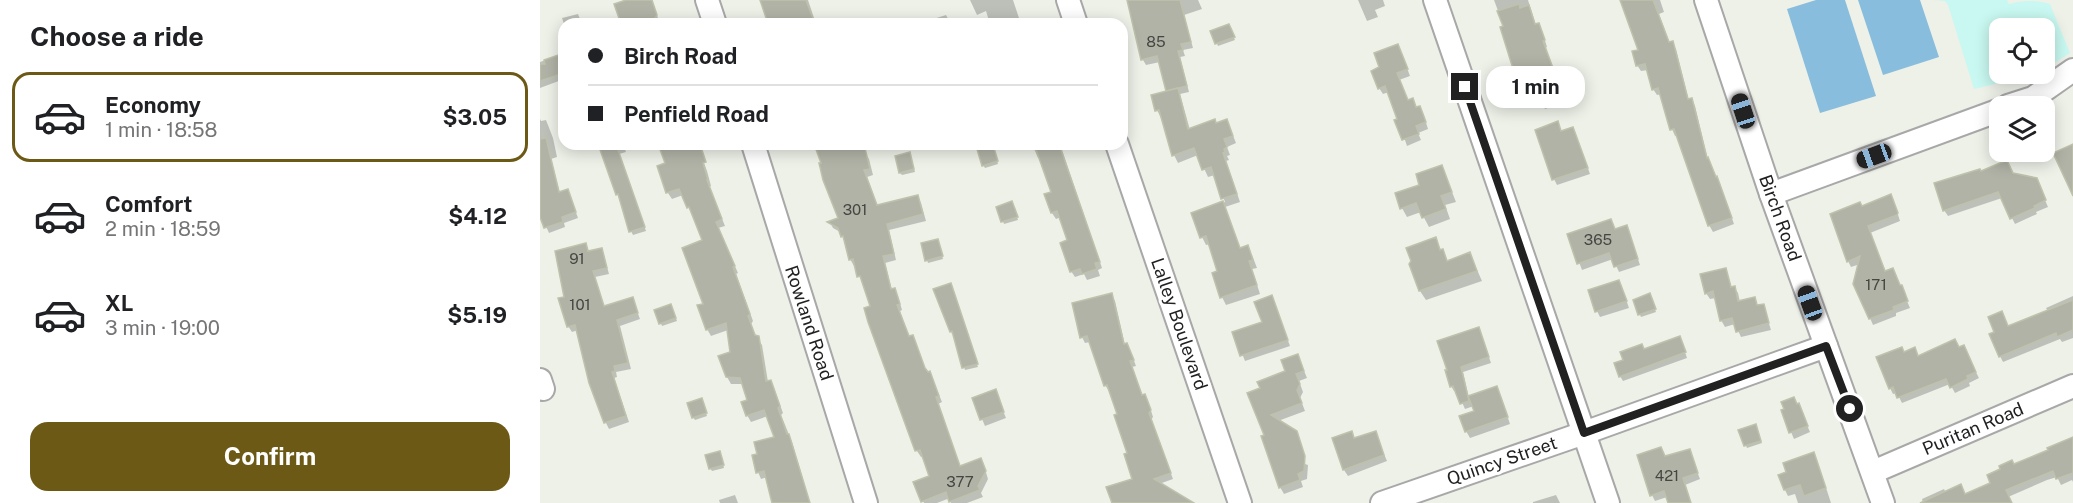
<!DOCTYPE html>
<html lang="en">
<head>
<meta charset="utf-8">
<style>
	body { margin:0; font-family:"Public Sans",sans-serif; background:#f2f2f2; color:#202124; height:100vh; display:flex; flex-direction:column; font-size:22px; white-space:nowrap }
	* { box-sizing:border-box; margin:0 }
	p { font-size:20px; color:#757577 }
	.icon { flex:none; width:33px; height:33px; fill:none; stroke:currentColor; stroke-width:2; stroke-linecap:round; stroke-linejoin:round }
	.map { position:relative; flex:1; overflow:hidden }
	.drawer { display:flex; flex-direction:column; background:#fff; width:540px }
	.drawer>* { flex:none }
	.top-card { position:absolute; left:18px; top:18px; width:570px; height:132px; border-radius:18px; box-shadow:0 3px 15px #0003; display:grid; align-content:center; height:132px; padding:0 30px; background:#fff }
	.controls { position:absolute; left:1449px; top:18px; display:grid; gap:12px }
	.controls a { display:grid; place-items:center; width:66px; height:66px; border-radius:12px; background:#fff; box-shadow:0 3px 15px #0003; font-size:30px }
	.end { position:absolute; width:27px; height:27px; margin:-14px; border:8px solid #212121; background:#fff; box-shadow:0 0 0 3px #fff }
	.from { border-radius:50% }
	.bubble { position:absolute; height:42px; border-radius:18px; background:#fff; box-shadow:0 3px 15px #0003; font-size:20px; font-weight:700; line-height:42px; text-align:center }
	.car { position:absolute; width:18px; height:36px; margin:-18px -9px; border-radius:8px; box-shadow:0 0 4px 2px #0007; background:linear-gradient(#222 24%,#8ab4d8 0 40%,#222 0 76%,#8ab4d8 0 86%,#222 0) }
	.top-card b { display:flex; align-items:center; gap:21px; height:57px; font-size:22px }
	.top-card b+b { border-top:2px solid #e0e0e0 }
	.top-card i { width:15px; height:15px; background:#202124 }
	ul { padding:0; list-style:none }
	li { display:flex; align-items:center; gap:18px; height:90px; margin:0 12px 9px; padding:0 18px; border:3px solid transparent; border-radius:18px }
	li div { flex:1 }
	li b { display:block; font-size:22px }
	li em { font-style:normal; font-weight:700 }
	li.selected { border-color:#6d5916 }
	li>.icon { width:54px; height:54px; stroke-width:1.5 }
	h2 { padding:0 30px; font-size:27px; line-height:72px }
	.button { display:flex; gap:12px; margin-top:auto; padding:12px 30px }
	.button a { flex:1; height:69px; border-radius:18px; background:#6d5916; color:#fff; font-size:24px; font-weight:700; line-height:69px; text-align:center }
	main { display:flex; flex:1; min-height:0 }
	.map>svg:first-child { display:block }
	.park { fill:#c8f8f1 }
	.pitch { fill:#89bddd }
	.shadow { fill:#0003 }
	.building { fill:#b1b3a7; stroke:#bec2ab; stroke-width:1.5 }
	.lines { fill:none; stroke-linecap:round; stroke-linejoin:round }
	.street-casing { stroke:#a8a8a8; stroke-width:26 }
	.street { stroke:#fff; stroke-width:22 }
	.route { stroke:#212121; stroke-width:8 }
	.labels { text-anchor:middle; stroke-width:6; stroke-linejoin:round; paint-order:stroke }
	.number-label { font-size:15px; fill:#454642 }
	.street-label { font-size:18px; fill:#212121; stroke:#fff }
</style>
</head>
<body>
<main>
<section class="drawer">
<h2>Choose a ride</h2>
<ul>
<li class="selected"><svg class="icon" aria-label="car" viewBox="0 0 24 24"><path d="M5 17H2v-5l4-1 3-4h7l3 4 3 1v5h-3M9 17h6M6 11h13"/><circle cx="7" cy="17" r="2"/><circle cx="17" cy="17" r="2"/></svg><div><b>Economy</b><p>1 min · 18:58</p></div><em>$3.05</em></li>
<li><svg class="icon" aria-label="car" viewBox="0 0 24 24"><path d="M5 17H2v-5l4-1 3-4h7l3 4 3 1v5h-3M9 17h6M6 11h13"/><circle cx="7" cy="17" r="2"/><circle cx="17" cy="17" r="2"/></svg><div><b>Comfort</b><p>2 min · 18:59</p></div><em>$4.12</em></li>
<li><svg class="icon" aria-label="car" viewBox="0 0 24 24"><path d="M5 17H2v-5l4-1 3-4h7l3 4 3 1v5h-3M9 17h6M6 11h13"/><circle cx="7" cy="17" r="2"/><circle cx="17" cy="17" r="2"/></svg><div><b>XL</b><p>3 min · 19:00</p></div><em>$5.19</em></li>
</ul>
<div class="button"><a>Confirm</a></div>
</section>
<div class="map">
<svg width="1533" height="503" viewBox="0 0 1533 503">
	<rect width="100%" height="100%" fill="#edf1e8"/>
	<!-- park -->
	<path class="park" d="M1394,0H1467L1469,4C1483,0 1497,0 1510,4L1530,53L1505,69L1504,28H1460V74H1498L1434,89L1408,5L1405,1Z"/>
	<!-- pitch -->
	<g class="pitch">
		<polygon points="1276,0 1305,0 1336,96 1280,113 1247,9"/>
		<polygon points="1318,0 1380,0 1399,57 1343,75"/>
	</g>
	<!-- shadow -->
	<g class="shadow">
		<polygon points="87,0 112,0 120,24 82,24"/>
		<polygon points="221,0 268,0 276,24 230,24"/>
		<polygon points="430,0 473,0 481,24 450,24 446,11 437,15"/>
		<polygon points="592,0 658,0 662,9 644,15 653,48 643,50 645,56 640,57 649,92 640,94 650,130 686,120 690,128 696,143 687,147 690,155 687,156 689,160 686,161 700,202 685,207 686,209 684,209 701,255 707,247 712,255 717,268 712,269 720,294 686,305 682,297 679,272 670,244 666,245 662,237 653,214 685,202 675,175 668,177 658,155 638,163 634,155 623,117 621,118 617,110 629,92 620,62 606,65 603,60"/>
		<polygon points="818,0 843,0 845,6 835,10 838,17 827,21"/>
		<polygon points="954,0 988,0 996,25 998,24 1002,31 1007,47 1005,48 1025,102 1005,109 999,97 997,98 993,91 984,94 961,28 964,27"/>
		<polygon points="1082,0 1120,0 1124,12 1119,14 1130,44 1132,43 1136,49 1149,101 1152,100 1155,106 1168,160 1180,184 1194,224 1173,232 1169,225 1138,135 1135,136 1132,129 1122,94 1117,95 1113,89 1108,70 1101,71 1097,65 1100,51"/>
		<polygon points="38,14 42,24 24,24 22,18"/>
		<polygon points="406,15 411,24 388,24 387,21"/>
		<polygon points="342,18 345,24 318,24"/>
		<polygon points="690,28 695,40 678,46 672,32"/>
		<polygon points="861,52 870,76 859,80 868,102 883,113 888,129 878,133 881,140 867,146 849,92 843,94 839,88"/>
		<polygon points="24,54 24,79 0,88 0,62"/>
		<polygon points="0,119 1,121 6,120 13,138 17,157 11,159 20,193 30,196 38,218 24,223 25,227 9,233 0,213"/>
		<polygon points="1017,123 1022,133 1036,135 1050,174 1017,185 1014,179"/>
		<polygon points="59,144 83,144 86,152 79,154 106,231 93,235 91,231"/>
		<polygon points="120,144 157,144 167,171 171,186 169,187 185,226 178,228 198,273 196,274 213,321 211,324 216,337 222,345 228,382 230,382 234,388 243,413 241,415 252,442 270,503 234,503 227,477 221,479 218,472 218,455 236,438 228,416 211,422 207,415 209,401 204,384 191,384 187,377 192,353 188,330 171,336 167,329 164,304 164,241 143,195 132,199 128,193 119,167 127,164"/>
		<polygon points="276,144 304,144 325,153 329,159 333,175 327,177 338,207 377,197 381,203 386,221 349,230 356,260 345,263 352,290 354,290 358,296 362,310 360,311 369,338 387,374 390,373 393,380 402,402 398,404 420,468 444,466 448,479 441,493 443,497 427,503 411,503 410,498 397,503 384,503 383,501 391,477 384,456 381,457 377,451 329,322 332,307 316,265 314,266 310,259 302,233 293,228 290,222 300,219"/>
		<polygon points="492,144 520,144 562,268 558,270 560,276 547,280 544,274 535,277 531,271 529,241 521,217 516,219 512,213 506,195 513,193 500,157 498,158"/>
		<polygon points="454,149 458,164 445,168 443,165"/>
		<polygon points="371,157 375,172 362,175 360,173"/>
		<polygon points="902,167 916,202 905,205 910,219 889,227 881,212 867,217 862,208 881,186"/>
		<polygon points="1441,173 1473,175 1499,186 1508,207 1496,212 1497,214 1475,224 1462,198 1408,216 1404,210"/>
		<polygon points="1354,202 1360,221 1330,233 1346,272 1361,287 1370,308 1356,313 1356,316 1333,325 1330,318 1320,264 1311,267 1308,261 1321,208"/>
		<polygon points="473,205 478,220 464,224 458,208"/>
		<polygon points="1076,231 1089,233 1100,265 1079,272 1073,259 1042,270 1029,235"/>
		<polygon points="895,239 908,262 930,254 942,281 886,300 880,291"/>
		<polygon points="399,244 403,259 388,263 387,260"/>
		<polygon points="46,245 49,251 61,250 64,256 69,274 55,277 64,307 92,298 100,319 80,326 91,369 76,372 77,377 74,378 89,422 69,429 66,423 38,330 32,332 28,326 26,298"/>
		<polygon points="1185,270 1192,288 1194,287 1198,293 1200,302 1214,298 1218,307 1223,305 1231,330 1201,337 1195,324 1185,327 1181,320 1176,298 1170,299 1166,293"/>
		<polygon points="411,288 438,367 425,370 415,333 412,334 411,331"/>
		<polygon points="1082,288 1089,308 1060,317 1057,311"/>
		<polygon points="571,295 575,301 585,345 590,350 596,366 592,367 602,396 604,395 608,401 613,417 611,420 633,479 619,484 644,503 573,503 594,479 579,415 570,391 569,391 565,385 550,342 545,343 542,337"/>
		<polygon points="1533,296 1533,338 1522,342 1520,339 1463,362 1460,356 1468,327 1508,311 1506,308"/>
		<polygon points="732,297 750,346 705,361 694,333 724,323"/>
		<polygon points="1111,298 1116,312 1101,317 1094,301"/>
		<polygon points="132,308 137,321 122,326 116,311"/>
		<polygon points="941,334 951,363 923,372 929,398 960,394 970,424 930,438 926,431 936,412 934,406 925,409 917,391 914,391 911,386 907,371"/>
		<polygon points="1142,343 1147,358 1083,381 1080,376 1104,351"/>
		<polygon points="1419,349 1426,353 1439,378 1429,383 1430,386 1415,393 1410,384 1362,403 1357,393 1353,394 1350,388 1364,353 1379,357"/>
		<polygon points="758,356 767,378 759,381 763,392 760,398 765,411 738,421 757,436 765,464 768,465 767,479 761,481 763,487 744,494 740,487 725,436 722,389 747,372"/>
		<polygon points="455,391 466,418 445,426 442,419"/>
		<polygon points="163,402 167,416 155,420 153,417"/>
		<polygon points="1242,411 1261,411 1270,432 1254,439"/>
		<polygon points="1217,429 1222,443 1207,448 1200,431"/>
		<polygon points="835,433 847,461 808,476 804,470 815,439"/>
		<polygon points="1533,439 1533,482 1532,480 1521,485 1517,477 1507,480 1468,497 1471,503 1383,503 1382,499 1404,489 1406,493 1425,495 1452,484 1474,465"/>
		<polygon points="1149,451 1160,479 1145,485 1151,503 1130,503 1127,497 1115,501 1112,495"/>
		<polygon points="1273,454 1277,460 1291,503 1258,503 1255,494 1248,496 1245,490 1240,476 1248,473"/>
		<polygon points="181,455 184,468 172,471 170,468"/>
		<polygon points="195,495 198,503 180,503 179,500"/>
		<polygon points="1016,495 1020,503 993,503 993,502"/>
	</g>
	<!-- building -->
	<g class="building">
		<polygon points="86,0 112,0 117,15 115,18 117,24 81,24 74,4"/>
		<polygon points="220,0 266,0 275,24 228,24"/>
		<polygon points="587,0 640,0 651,42 641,44 643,50 638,51 647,86 626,91 617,56 601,60"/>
		<polygon points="1080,0 1113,0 1129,42 1133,41 1148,99 1152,98 1167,158 1168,157 1176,177 1177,176 1192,218 1168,226 1134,129 1130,130 1118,88 1112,90 1105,64 1096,66 1092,51 1098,50"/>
		<polygon points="979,4 980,8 989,5 995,24 999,23 1005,40 1003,41 1023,95 1000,104 995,91 992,93 989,85 979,88 960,27 963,26 957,11"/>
		<polygon points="689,24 695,37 675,44 670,31"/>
		<polygon points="858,44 868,69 857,73 868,100 873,98 876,107 880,106 886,122 876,126 879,134 862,140 854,120 857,119 845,86 838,89 831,71 839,67 834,53"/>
		<polygon points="24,53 24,73 0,81 0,64 5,64 4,60"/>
		<polygon points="638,88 648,129 675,119 676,123 687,119 693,136 684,139 687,147 684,149 685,152 683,153 697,194 681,199 671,167 662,170 654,148 632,156 619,110 615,111 611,95"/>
		<polygon points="1018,121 1021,131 1033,127 1048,168 1012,180 995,130"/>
		<polygon points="6,138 19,192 28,189 36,212 22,217 23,222 4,228 0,217 0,139"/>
		<polygon points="58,144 76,144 105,227 89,232 78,194 76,195"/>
		<polygon points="118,144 160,144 166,162 163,163 168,180 167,180 182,219 176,222 195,266 193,267 210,314 208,316 215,335 219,336 226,381 231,380 240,406 238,408 247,434 249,434 270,503 232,503 224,471 216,473 212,455 217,454 214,442 234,437 224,410 206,416 201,402 207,400 200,378 186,377 178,356 190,352 186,323 166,330 157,305 163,304 142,248 162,240 149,207 147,208 139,189 126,193 117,166 125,163"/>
		<polygon points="274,144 324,144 330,169 324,170 337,205 378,195 383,214 347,224 354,254 343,256 351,289 355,288 360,304 357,305 369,336 373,335 385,368 388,372 390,371 399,396 396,397 420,466 441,458 446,471 438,486 440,490 409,502 406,492 381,502 373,482 389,476 380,450 375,451 328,322 324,308 330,306 320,276 317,277 313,259 309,260 303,236 301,237 298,228 287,222 298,218 283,180 279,163 281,163"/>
		<polygon points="494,144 519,144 560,262 555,263 557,269 542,274 540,269 530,272 520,243 527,240 517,211 511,213 504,194 511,192"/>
		<polygon points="1533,144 1533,196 1513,153"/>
		<polygon points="453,145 458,161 442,166 437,149"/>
		<polygon points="370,152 374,169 359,173 355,156"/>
		<polygon points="1467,160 1473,173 1497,178 1506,200 1494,206 1495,208 1470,219 1458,192 1403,211 1394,183 1440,169 1441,171"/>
		<polygon points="902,165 912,192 901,196 906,209 882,218 876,203 860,209 855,193 879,185 876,174"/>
		<polygon points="1351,194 1358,213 1357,215 1328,226 1345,271 1353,268 1360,285 1362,285 1368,301 1353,307 1354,310 1329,319 1313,284 1320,256 1307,262 1290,214 1320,202 1322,206"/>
		<polygon points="472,201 478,217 461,222 456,207"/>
		<polygon points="683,201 700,248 708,245 713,260 709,261 717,285 680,298 672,273 677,271 666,236 660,238 651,213"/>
		<polygon points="1071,219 1075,229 1087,225 1098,259 1074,267 1069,253 1037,264 1027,234"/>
		<polygon points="896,237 900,250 903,249 907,261 930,252 937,271 879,291 869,264 871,261 866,248"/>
		<polygon points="398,239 403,256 385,261 381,243"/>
		<polygon points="46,243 48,251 62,248 67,268 53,271 64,306 93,297 98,313 77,320 88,363 74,366 75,371 72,372 86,416 64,423 49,383 35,325 27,327 18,298 24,297 15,251"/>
		<polygon points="1186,268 1191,287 1195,286 1198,301 1215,297 1217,305 1224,304 1229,323 1196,332 1192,318 1180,321 1173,291 1165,294 1160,274"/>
		<polygon points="1079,280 1087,301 1055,312 1048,290"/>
		<polygon points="411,283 438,364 422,368 412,331 410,332 393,289"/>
		<polygon points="572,293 584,344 587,343 594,360 590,361 602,395 605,394 611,410 609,413 631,473 614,479 654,503 572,503 566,487 592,479 584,454 587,453 574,415 577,414 567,385 564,386 547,336 540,338 532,303"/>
		<polygon points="1110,293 1116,309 1098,315 1093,300"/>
		<polygon points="732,295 748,340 700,356 692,332 722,322 714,302"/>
		<polygon points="1533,300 1533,330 1517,337 1516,333 1459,357 1449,334 1454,332 1448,317 1462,311 1468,326"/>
		<polygon points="131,304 136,318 119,324 114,310"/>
		<polygon points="939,327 949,357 921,367 929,401 920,404 913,386 910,387 905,370 907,370 897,341"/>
		<polygon points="1140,336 1146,352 1079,377 1074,363 1083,360 1080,352 1102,344 1104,349"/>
		<polygon points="1415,339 1419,347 1424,345 1436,372 1427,376 1428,379 1410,388 1406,379 1357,398 1353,387 1349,389 1336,357 1362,347 1364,352 1375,347 1378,356"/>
		<polygon points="758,354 764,371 756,374 760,384 757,390 762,403 731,415 757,431 765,456 764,471 758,474 760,480 739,488 721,436 724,435 707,393 720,388 717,382 745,371 741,360"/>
		<polygon points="957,386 968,417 925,432 919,416 934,411 928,396"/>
		<polygon points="456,389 464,412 440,420 432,398"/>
		<polygon points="1254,397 1257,404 1259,403 1268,426 1249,433 1241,410 1244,409 1241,402"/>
		<polygon points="162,398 167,413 152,418 147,403"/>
		<polygon points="1216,424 1221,441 1204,446 1198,430"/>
		<polygon points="812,431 814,438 836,431 844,455 803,470 792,438"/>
		<polygon points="1533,437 1533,473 1516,479 1513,471 1466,490 1472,503 1380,503 1421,484 1425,494 1450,483 1447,475 1460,469 1459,466 1472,460 1474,464 1508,450 1507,448"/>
		<polygon points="1121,447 1125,456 1150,449 1158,473 1143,478 1151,503 1128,503 1124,491 1110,496 1097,455"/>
		<polygon points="180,451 184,465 169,469 165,455"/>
		<polygon points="1274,452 1286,488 1264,496 1260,485 1244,490 1238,475 1246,472 1243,463"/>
	</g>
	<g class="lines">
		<defs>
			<g id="street">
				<polyline points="167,0 175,24"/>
				<polyline points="528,0 536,24"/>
				<polyline points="895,0 1068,503"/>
				<polyline points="1166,0 1231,194 1343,503"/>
				<polyline points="1468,106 1493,98 1533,70"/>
				<polyline points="213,144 326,503"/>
				<polyline points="577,144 700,503"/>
				<polyline points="1231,194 1460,110"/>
				<polyline points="0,380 3,389"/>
				<polyline points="1333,472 1533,386"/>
				<polyline points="842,503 1044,433 1286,346"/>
			</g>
		</defs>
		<!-- street casing -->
		<use href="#street" class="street-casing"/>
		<!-- street -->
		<use href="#street" class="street"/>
	</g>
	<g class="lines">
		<!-- route -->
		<polyline class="route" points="925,87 1044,433 1286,346 1310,409"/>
	</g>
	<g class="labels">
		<!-- number labels -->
		<g class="number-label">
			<text x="616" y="47">85</text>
			<text x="315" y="215">301</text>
			<text x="1058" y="245">365</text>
			<text x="37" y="264">91</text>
			<text x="1336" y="290">171</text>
			<text x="40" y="310">101</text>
			<text x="1127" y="481">421</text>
			<text x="420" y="487">377</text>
		</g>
		<!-- street labels -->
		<g class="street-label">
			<text transform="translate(1240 218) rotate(70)" y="6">Birch Road</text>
			<text transform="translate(269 323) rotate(72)" y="6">Rowland Road</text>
			<text transform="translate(639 324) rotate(71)" y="6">Lalley Boulevard</text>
			<text transform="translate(1433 429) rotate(-23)" y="6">Puritan Road</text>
			<text transform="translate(962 461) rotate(-19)" y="6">Quincy Street</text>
		</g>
	</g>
</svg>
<div class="controls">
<a><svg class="icon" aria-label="locate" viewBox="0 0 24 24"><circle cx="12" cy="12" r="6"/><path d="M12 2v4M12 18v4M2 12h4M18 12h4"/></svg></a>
<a><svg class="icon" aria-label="layers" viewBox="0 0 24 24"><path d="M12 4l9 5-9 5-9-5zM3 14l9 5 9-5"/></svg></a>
</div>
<i class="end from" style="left:1310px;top:409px"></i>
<i class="end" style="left:925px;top:87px"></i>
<div class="bubble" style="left:946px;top:66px;width:99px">1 min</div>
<i class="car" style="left:1203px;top:111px;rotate:342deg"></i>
<i class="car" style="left:1334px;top:156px;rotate:250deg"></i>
<i class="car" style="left:1270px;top:303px;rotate:340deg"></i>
<div class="top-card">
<b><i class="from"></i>Birch Road</b>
<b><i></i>Penfield Road</b>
</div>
</div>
</main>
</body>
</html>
